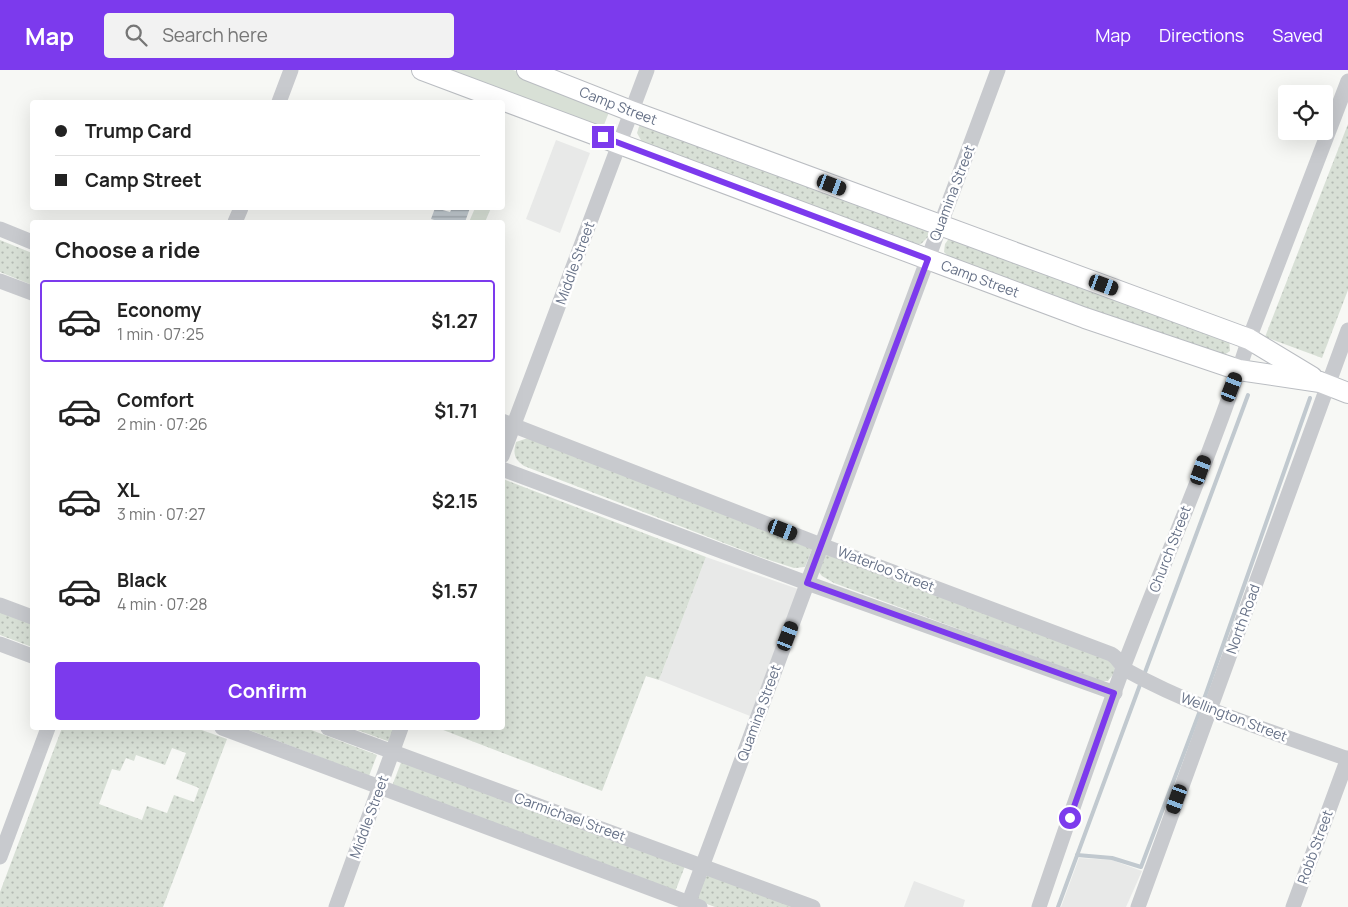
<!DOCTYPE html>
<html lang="en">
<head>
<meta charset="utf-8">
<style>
	body { margin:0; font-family:Manrope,sans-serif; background:#f2f2f2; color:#222; height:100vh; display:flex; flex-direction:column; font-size:19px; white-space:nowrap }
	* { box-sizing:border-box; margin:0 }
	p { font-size:16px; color:#767676 }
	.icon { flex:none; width:28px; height:28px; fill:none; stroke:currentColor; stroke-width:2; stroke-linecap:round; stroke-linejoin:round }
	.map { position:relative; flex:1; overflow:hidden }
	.sheet { position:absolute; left:30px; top:150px; width:475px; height:510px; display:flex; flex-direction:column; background:#fff; border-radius:5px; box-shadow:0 5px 20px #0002 }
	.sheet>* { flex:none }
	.top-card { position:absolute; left:30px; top:30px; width:475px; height:110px; border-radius:5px; box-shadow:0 5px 20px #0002; display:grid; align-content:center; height:110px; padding:0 25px; background:#fff }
	.fabs { position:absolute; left:1278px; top:15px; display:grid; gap:10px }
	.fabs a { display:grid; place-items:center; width:55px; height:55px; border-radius:5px; background:#fff; box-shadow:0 5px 20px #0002; font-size:25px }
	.end { position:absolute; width:22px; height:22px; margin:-11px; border:6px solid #7c3aed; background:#fff; box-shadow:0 0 0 2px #fff }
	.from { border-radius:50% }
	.car { position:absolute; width:15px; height:30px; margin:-15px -8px; border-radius:6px; box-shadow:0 0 4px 1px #0007; background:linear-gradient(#222 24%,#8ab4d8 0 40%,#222 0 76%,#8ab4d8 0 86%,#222 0) }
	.top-card b { display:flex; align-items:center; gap:18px; height:48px; font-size:19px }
	.top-card b+b { border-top:1px solid #e0e0e0 }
	.top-card i { width:12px; height:12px; background:#222 }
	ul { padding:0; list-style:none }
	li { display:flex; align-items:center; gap:15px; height:82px; margin:0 10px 8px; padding:0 15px; border:2px solid transparent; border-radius:5px }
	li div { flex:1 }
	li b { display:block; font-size:19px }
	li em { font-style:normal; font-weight:700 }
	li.current { border-color:#7c3aed }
	li>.icon { width:45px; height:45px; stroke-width:1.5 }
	h2 { padding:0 25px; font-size:22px; line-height:60px }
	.cta { display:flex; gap:10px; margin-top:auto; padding:10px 25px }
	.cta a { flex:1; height:58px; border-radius:5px; background:#7c3aed; color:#fff; font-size:20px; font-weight:700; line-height:58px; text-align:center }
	header { display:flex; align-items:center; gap:30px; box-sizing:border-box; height:70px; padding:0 25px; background:#7c3aed; color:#fff }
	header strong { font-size:24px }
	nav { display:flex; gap:28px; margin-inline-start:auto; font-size:18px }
	.search { width:350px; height:45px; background:#f2f2f2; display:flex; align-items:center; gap:12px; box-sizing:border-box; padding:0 18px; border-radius:5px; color:#767676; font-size:19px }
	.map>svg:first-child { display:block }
	.built { fill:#e8e9e8 }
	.grass { fill:#d8e0d6 }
	.park { fill:url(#park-dots); fill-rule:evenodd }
	.water { fill:url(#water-rules) }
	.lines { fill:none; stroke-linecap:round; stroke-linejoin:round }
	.stream { stroke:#c1c9cf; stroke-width:4 }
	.major-casing { stroke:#babdc2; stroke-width:22 }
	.minor { stroke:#c8cace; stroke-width:15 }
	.major { stroke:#fff; stroke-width:20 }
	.route { stroke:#7c3aed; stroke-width:6 }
	.labels { text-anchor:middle; stroke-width:5; stroke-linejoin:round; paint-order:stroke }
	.street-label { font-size:14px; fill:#667187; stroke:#fff }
</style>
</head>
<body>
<header>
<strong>Map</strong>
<div class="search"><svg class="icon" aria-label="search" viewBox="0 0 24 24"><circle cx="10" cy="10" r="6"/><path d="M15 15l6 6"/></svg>Search here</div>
<nav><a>Map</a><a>Directions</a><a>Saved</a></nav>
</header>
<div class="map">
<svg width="1348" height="837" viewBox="0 0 1348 837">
	<defs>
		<pattern id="park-dots" width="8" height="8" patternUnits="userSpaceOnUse" patternTransform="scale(1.25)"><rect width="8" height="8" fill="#d8e0d6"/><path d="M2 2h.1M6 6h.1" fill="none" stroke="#b3bab3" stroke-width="1.8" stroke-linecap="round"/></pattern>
		<pattern id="water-rules" width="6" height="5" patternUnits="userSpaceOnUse" patternTransform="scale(1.25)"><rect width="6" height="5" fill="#c1c9cf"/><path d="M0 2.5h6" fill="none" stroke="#a1a8ae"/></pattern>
	</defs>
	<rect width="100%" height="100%" fill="#f7f8f5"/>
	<!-- built -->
	<g class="built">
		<polygon points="556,70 590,83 560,163 526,149"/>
		<polygon points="706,487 798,519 750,646 659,610"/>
		<polygon points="1079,788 1112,790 1142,801 1126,837 1061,837"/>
		<polygon points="914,811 965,830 963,837 904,837"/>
	</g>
	<!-- grass -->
	<g class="grass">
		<polygon points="437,0 513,0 611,37 602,60"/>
		<polygon points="475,138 491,138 485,152 469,152"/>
	</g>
	<!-- park -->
	<g class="park">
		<polygon points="640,54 928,161 928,167 921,174 914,175 642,72 637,63"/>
		<polygon points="1348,54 1348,220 1322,288 1265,267"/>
		<polygon points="950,167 1229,268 1230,281 1220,288 950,188 944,182 945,174"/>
		<polygon points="0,170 32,183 32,215 0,202"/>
		<path d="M528,368L812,479L805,497L794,498L763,488L524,396C514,389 513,384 516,372Z"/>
		<polygon points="503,409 706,487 659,610 646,606 602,721 438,658 502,658"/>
		<polygon points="828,483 1111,590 1116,601 1108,611 1099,611 834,513 822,506 817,500 821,487"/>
		<polygon points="0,542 32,554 32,577 0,565"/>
		<path d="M62,658H196L227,669L163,837H0V822ZM172,678L186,683L176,709L199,718L194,732L174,725L167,743L147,736L142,750L99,734L112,699L120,701L126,688L134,691L136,685L165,695Z"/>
		<polygon points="244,658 306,658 377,685 369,706"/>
		<polygon points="352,658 395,658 390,672"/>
		<polygon points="402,690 685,796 675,822 392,716"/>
		<polygon points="706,801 801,837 715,837 696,830"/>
	</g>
	<!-- water -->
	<polygon class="water" points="435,138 450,142 452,138 470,138 465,152 441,152 431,149"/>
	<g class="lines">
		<!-- stream -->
		<g class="stream">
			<polyline points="1144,605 1248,325"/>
			<polyline points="1203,632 1310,328"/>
			<polyline points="1077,785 1112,788 1141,797 1201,638"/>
			<polyline points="1058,837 1141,612"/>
		</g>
		<defs>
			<g id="major">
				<path id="s1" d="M422,0L1085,248L1239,300L1320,312L1348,323"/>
				<path id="s2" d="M527,0L631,41L1249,269L1312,307"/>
			</g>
		</defs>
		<!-- major casing -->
		<use href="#major" class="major-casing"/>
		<!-- minor -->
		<g class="minor">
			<polyline points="279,32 291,0"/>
			<polyline points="235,152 241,138"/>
			<polyline points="0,159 32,172"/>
			<polyline points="0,211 32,223"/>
			<path d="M502,351L821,475L1111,584C1119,588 1121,597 1126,600C1196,639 1274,662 1348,689"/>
			<polyline points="502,386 647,0"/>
			<polyline points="502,399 807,513 1115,623"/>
			<polyline points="0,535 32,547"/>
			<polyline points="0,574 32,586"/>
			<polyline points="222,658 700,837"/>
			<polyline points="328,658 813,837"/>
			<polyline points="0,787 48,658"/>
			<polyline points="336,837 401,658"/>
			<polyline points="687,837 998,0"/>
			<path d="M1039,837C1066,757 1094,677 1123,598C1165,488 1213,381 1249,269L1348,11"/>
			<polyline points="1138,837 1348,260"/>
			<polyline points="1293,837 1348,688"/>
		</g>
		<!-- major -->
		<use href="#major" class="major"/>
	</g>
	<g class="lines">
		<!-- route -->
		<polyline class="route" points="603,67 928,189 807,513 1114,623 1070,748"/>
	</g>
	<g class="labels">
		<!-- street labels -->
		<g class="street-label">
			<text dy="5" stroke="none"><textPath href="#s2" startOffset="98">Camp Street</textPath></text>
			<text transform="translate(952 123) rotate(-69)" y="5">Quamina Street</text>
			<text transform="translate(575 193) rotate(-70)" y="5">Middle Street</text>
			<text dy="5" stroke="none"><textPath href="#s1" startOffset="596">Camp Street</textPath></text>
			<text transform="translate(1170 479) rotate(-69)" y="5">Church Street</text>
			<text transform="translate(886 499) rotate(21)" y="5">Waterloo Street</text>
			<text transform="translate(1243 549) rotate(-70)" y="5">North Road</text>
			<text transform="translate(759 643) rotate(-70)" y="5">Quamina Street</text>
			<text transform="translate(1234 647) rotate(21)" y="5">Wellington Street</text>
			<text transform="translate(369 747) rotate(-70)" y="5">Middle Street</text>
			<text transform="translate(570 747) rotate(20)" y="5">Carmichael Street</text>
			<text transform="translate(1315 777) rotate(-70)" y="5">Robb Street</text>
		</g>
	</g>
</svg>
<div class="fabs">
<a><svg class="icon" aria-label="locate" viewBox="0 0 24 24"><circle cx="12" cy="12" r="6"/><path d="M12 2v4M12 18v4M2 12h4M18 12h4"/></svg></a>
</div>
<i class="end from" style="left:1070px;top:748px"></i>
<i class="end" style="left:603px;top:67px"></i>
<i class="car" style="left:832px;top:115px;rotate:111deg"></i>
<i class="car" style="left:1104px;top:215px;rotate:110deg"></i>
<i class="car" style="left:1232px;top:317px;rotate:21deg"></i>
<i class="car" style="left:1201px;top:400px;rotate:20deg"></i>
<i class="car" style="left:783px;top:460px;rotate:111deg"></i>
<i class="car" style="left:788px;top:566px;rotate:21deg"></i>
<i class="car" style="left:1177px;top:729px;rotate:200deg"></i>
<div class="top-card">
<b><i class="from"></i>Trump Card</b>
<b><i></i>Camp Street</b>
</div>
<section class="sheet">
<h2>Choose a ride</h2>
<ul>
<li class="current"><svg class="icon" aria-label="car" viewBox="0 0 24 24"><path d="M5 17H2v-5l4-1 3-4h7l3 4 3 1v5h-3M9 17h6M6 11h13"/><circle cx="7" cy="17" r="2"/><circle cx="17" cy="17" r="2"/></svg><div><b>Economy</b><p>1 min · 07:25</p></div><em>$1.27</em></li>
<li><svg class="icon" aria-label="car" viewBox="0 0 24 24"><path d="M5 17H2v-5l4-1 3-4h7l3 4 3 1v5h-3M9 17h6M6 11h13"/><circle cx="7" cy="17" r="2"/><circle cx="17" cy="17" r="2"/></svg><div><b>Comfort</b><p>2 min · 07:26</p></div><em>$1.71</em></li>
<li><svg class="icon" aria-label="car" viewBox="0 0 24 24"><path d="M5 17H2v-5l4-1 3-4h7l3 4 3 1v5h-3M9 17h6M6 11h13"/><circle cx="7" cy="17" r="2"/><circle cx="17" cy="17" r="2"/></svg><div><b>XL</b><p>3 min · 07:27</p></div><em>$2.15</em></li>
<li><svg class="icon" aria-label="car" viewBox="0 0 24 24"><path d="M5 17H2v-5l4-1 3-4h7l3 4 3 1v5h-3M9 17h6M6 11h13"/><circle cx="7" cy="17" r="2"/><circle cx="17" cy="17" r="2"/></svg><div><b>Black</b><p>4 min · 07:28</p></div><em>$1.57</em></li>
</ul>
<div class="cta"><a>Confirm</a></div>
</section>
</div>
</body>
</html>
